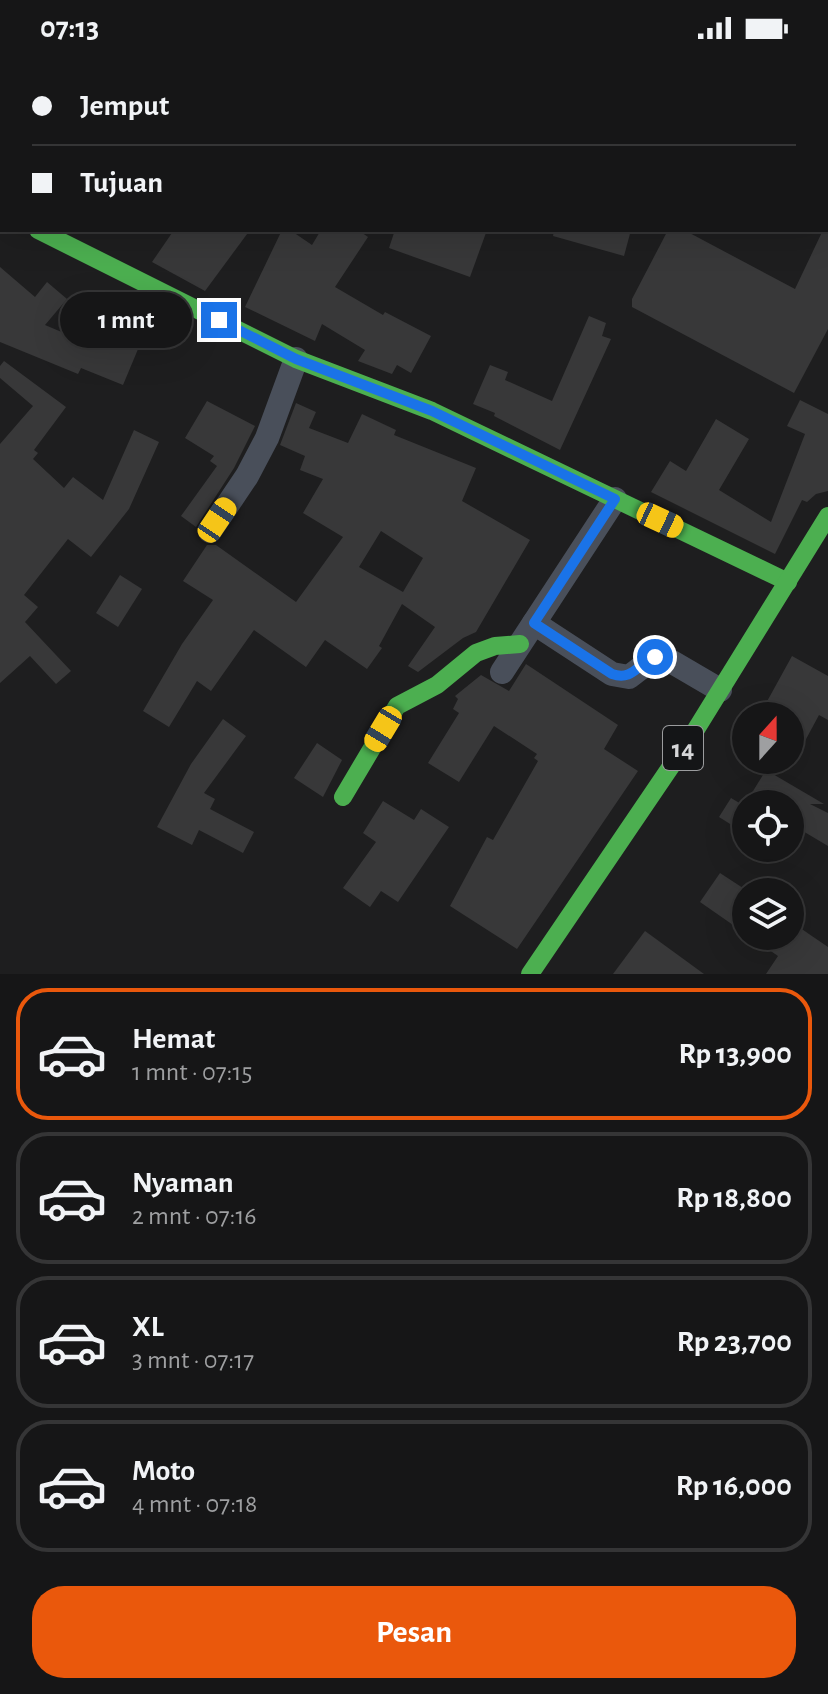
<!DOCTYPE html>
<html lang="id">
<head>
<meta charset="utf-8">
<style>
	body { margin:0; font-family:"Alegreya Sans",sans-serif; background:#1f1f20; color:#f1f3f6; height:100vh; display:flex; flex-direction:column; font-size:30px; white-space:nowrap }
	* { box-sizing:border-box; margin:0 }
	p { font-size:26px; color:#9e9fa1 }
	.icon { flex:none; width:44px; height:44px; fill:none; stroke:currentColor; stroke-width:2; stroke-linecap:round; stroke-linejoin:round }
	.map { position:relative; height:918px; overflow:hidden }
	.drawer { display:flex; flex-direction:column; background:#161617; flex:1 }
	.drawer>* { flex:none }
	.top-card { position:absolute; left:0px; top:0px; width:828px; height:176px; box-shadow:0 8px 32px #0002,0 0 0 2px #353536; display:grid; align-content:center; height:176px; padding:0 32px; background:#161617 }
	.needle { width:52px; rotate:21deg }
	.controls { position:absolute; left:732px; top:646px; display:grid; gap:16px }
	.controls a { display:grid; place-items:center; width:72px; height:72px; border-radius:50%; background:#161617; box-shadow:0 8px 32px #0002,0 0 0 2px #353536; font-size:40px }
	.end { position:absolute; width:36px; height:36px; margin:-18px; border:10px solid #1a73e8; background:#fff; box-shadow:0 0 0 4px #fff }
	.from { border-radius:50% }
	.bubble { position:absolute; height:56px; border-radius:28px; background:#161617; box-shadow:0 8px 32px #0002,0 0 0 2px #353536; font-size:26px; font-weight:600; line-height:56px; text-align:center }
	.car { position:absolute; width:24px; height:48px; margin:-24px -12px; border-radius:10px; box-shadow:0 0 6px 2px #0007; background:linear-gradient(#f5c518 24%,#345 0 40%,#f5c518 0 76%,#345 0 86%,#f5c518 0) }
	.top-card b { display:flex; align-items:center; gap:28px; height:76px; font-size:30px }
	.top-card b+b { border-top:2px solid #353536 }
	.top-card i { width:20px; height:20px; background:#f1f3f6 }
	ul { padding:14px 0 0; list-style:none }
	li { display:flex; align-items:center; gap:24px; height:132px; margin:0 16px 12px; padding:0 16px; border:4px solid #353536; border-radius:32px }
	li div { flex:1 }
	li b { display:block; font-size:30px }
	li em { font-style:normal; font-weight:600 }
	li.active { border-color:#ea580c }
	li>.icon { width:72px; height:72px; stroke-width:1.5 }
	.primary-button { display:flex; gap:16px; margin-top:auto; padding:16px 32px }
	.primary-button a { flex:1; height:92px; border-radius:32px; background:#ea580c; color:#fff; font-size:32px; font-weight:600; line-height:92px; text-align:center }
	.status { display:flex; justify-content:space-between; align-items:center; height:56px; padding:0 40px; background:#161617; direction:ltr }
	.status svg { height:22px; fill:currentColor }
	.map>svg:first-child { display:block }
	.building { fill:#383839; fill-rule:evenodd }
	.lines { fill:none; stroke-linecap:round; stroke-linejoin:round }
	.street { stroke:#494f5a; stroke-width:24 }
	.fast { stroke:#4caf50; stroke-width:18 }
	.route { stroke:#1a73e8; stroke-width:10 }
	.labels { text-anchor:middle; stroke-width:7; stroke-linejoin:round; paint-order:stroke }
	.shield { fill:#141517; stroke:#9b9c9e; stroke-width:2 }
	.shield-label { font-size:26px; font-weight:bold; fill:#d5d6d8 }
</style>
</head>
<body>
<div class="status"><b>07:13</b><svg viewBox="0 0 49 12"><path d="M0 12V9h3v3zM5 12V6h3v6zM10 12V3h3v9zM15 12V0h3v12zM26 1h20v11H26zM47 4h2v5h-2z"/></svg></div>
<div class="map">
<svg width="828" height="918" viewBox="0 0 828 918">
	<rect width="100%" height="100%" fill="#1e1e1f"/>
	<!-- building -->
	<g class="building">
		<polygon points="828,164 828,273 794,337 632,251 632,243 668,174 684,174 795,233 823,174 826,174"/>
		<polygon points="174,174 250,174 205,235 152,206"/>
		<polygon points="282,174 290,174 312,189 321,174 358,174 368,181 335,231 383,259 385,256 431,280 411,317 397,309 392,318 358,305 365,294 322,268 315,285 245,251"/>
		<polygon points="395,174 487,174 470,221 389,192"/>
		<polygon points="554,174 631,174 624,200 553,180"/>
		<polygon points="0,211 35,241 47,226 67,243 45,269 102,293 111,274 141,286 123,329 81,312 78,318 0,286"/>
		<polygon points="589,260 606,267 602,280 611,283 560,394 494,360 495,357 473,348 490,309 508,316 505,324 552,345"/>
		<polygon points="4,305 66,351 34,394 38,397 33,403 64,432 73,421 103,444 134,374 159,386 129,453 91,501 68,483 24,539 38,551 25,566 71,615 56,628 30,600 0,627 0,388 33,350 0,322 0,310"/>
		<polygon points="800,344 828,358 828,435 816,438 807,446 802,444 775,498 651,436 670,405 686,415 716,363 749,383 719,434 771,466 805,378 787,370"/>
		<polygon points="207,345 255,370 234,412 196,471 181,460 217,410 210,405 214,400 185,382"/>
		<path d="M296,347L316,356L309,372L348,387L362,358L396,374L394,379L476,412L462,445L530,484L476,576L463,582L418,616L408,610L435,571L402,548L379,590L382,592L367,613L325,584L306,611L254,574L211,635L197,625L169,671L143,655L182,588L213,544L183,525L207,489H216L296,546L343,481L303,457L323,423L300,414L305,400L280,389ZM381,475L423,502L403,536L359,511Z"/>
		<polygon points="120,519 142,533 118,571 96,557"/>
		<polygon points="792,600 828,620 828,664 819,659 805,685 790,677 790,660 759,660"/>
		<polygon points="526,608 618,669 604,693 638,715 517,893 450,850 487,781 493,784 538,705 534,702 537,698 494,670 459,726 428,707 459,657 453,653 458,643 455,640 481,619 509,635"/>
		<polygon points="223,663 246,680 204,737 215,743 210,753 254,776 243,797 199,774 192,789 157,771 191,708"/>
		<polygon points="317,687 342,704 323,741 294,722"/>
		<polygon points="766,714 824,748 810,748 828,757 828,790 796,771 790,782 790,748 745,748"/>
		<polygon points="731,742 746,751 746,778 719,761"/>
		<polygon points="383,745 414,764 421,753 449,771 398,846 381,835 370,851 343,832 376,786 363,777"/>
		<polygon points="720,817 746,834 746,878 700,846"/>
		<polygon points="790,865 828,891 828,918 766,918 778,900 749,880 790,880"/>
		<polygon points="645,875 704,918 613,918"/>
	</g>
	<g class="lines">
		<!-- street -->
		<g class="street">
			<polyline points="614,0 619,2"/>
			<polyline points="61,2 62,0"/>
			<polyline points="826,77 828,77"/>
			<polyline points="0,132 2,128"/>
			<polyline points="0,155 2,156"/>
			<polyline points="210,475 247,420 267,382 296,303"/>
			<polyline points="534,567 612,618 629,621 655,601 667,603 720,634"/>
			<polyline points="502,616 615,443"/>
		</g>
		<!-- fast -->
		<g class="fast">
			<polyline points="38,174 296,303 432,355 788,526"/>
			<polyline points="343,741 397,650 437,629 476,597 495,590 520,588"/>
			<polyline points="530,918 695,675 828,460"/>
		</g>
	</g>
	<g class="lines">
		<!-- route -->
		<path class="route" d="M219,264L296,303L432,355L615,443L534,567L612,618C633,625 637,608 655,601"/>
	</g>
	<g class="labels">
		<!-- shield labels -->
		<rect class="shield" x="663" y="670" width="40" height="44" rx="6"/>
		<g class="shield-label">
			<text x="683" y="701">14</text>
		</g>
	</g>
</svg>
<div class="controls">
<a><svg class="needle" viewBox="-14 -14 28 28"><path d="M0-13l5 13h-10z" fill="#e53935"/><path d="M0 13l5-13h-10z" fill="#9e9fa1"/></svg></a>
<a><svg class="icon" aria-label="locate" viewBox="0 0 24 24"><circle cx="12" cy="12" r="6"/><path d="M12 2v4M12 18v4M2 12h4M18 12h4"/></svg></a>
<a><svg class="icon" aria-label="layers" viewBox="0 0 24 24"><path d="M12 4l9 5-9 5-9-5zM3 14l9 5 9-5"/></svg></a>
</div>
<i class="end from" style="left:655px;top:601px"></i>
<i class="end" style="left:219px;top:264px"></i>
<div class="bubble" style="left:60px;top:236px;width:132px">1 mnt</div>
<i class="car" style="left:217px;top:464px;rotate:34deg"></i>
<i class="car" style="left:660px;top:464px;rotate:115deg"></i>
<i class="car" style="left:383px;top:673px;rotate:211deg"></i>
<div class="top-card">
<b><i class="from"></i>Jemput</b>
<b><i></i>Tujuan</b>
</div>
</div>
<section class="drawer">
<ul>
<li class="active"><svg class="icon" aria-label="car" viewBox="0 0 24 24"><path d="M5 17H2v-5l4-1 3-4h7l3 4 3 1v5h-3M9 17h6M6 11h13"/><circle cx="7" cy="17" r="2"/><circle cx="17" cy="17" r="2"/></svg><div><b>Hemat</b><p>1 mnt · 07:15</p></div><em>Rp 13,900</em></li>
<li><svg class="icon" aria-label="car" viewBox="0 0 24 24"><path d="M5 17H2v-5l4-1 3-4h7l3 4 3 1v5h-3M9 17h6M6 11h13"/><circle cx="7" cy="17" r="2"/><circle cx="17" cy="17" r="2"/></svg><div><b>Nyaman</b><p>2 mnt · 07:16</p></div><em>Rp 18,800</em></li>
<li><svg class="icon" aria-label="car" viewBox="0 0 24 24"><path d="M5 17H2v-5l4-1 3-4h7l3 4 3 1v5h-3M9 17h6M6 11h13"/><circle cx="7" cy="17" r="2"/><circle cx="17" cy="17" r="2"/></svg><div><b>XL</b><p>3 mnt · 07:17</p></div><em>Rp 23,700</em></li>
<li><svg class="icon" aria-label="car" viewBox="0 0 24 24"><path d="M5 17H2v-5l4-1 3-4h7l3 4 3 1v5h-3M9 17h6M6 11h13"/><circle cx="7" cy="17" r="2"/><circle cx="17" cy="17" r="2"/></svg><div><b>Moto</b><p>4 mnt · 07:18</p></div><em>Rp 16,000</em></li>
</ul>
<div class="primary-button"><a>Pesan</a></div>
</section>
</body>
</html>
